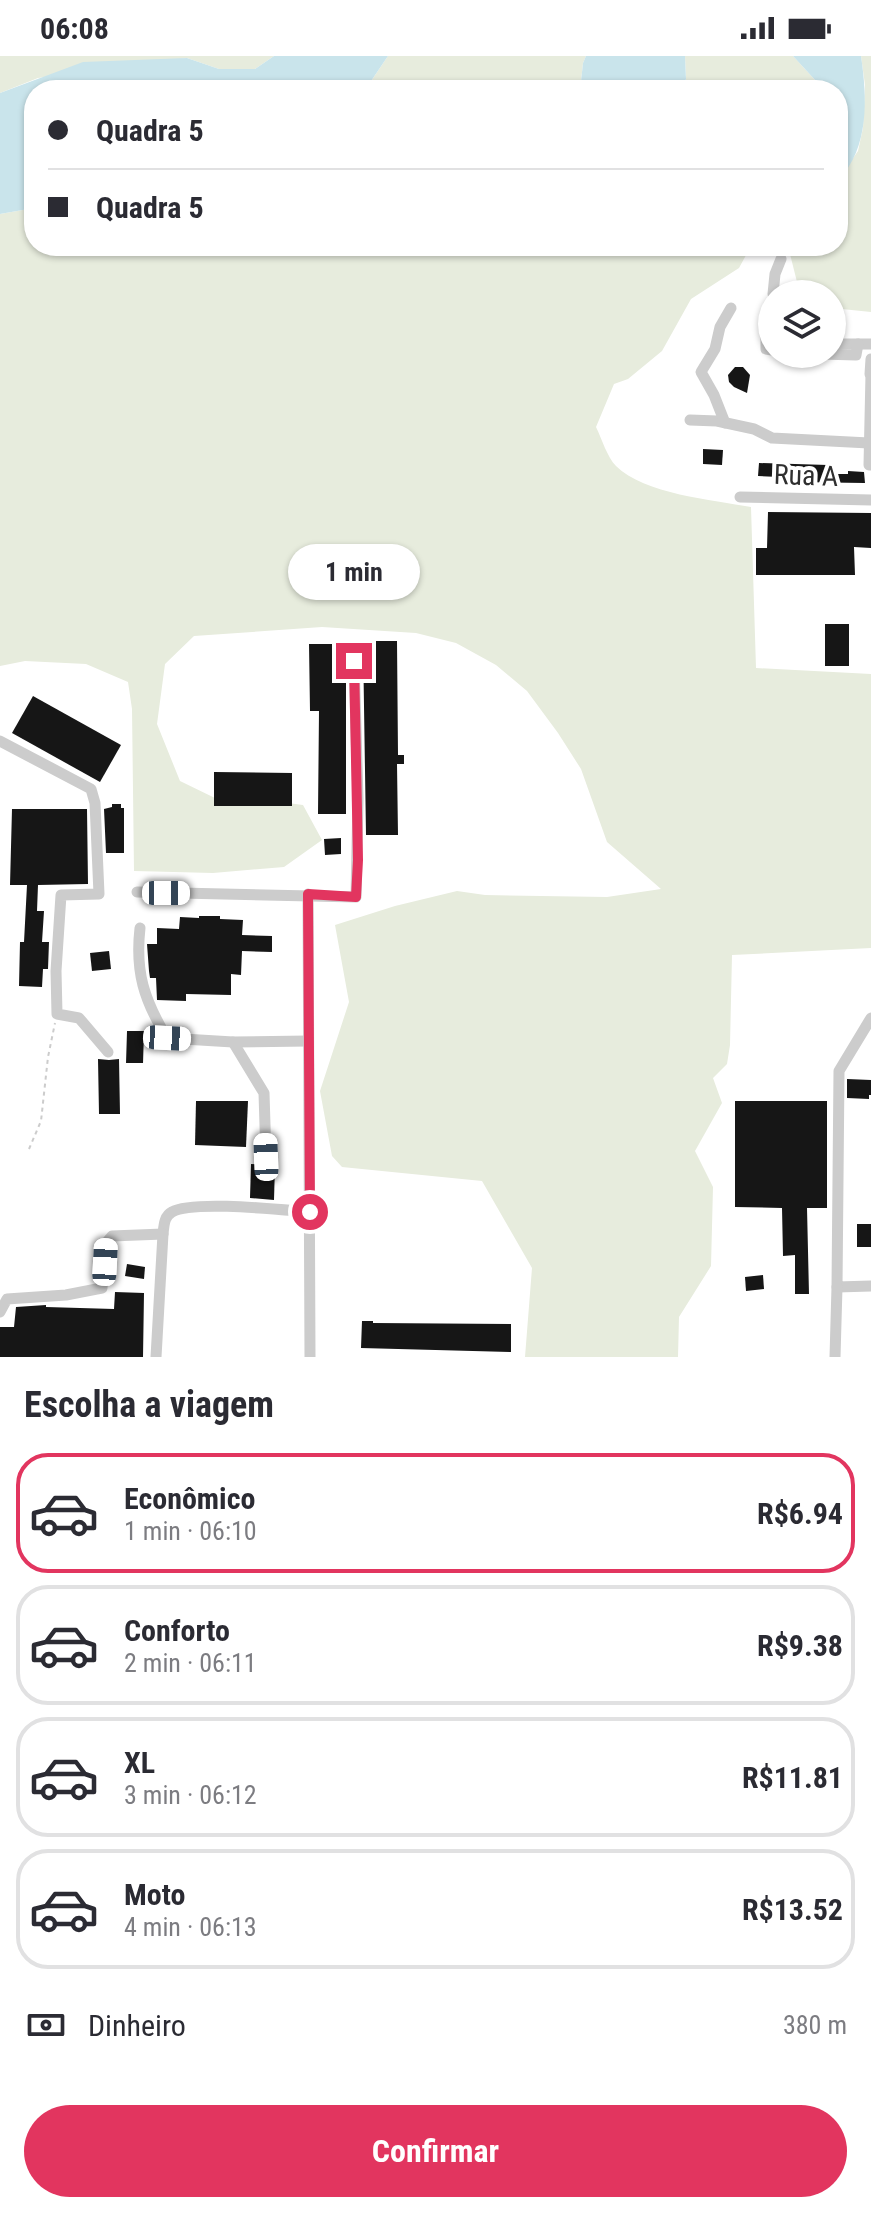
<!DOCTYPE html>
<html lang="pt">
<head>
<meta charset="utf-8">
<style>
	body { margin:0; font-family:"Roboto Condensed",sans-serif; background:#f7f7f7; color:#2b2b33; height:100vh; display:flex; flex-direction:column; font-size:30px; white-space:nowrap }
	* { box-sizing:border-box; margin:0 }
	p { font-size:26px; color:#7c7c81 }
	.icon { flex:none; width:44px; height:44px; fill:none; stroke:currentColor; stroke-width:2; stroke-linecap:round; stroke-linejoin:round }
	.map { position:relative; height:1301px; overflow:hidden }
	.panel { display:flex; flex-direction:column; background:#fff; flex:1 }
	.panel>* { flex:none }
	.guide { position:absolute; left:24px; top:24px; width:824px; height:176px; border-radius:32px; box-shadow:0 2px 6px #0004; display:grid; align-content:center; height:176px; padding:0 24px; background:#fff }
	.buttons { position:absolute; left:758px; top:224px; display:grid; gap:16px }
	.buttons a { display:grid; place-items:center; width:88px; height:88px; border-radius:50%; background:#fff; box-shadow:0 2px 6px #0004; font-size:40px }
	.end { position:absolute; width:36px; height:36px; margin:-18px; border:10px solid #e2355f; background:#fff; box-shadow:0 0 0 4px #fff }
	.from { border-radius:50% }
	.bubble { position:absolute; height:56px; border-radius:28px; background:#fff; box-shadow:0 2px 6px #0004; font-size:26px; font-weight:700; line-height:56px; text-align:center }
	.car { position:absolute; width:24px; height:48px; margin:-24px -12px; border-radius:10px; box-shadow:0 0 6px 2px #0007; background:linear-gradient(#fff 24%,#345 0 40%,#fff 0 76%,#345 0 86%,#fff 0) }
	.guide b { display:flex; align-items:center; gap:28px; height:76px; font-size:30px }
	.guide b+b { border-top:2px solid #e1e1e2 }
	.guide i { width:20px; height:20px; background:#2b2b33 }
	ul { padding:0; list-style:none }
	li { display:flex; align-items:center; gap:24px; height:120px; margin:0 16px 12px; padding:0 8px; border:4px solid #e1e1e2; border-radius:32px }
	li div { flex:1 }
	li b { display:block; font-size:30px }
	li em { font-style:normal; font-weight:700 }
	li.selected { border-color:#e2355f }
	li>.icon { width:72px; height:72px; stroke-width:1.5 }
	h2 { padding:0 24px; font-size:36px; line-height:96px }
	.pay { display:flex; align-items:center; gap:20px; height:88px; padding:0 24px; font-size:30px }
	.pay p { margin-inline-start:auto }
	.cta { display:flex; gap:16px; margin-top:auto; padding:16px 24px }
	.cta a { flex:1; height:92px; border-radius:48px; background:#e2355f; color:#fff; font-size:32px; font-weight:700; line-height:92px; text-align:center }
	.status { display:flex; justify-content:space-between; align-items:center; height:56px; padding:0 40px; background:#fff; direction:ltr }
	.status svg { height:22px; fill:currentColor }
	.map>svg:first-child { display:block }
	.green { fill:#e7ecdd }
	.water { fill:#c9e4eb }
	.building { fill:#161616 }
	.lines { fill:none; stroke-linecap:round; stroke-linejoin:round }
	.path { stroke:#ccc; stroke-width:2; stroke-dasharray:4 4; stroke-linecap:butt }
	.minor { stroke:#ccc; stroke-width:11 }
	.route { stroke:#e2355f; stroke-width:10 }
	.labels { text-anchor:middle; stroke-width:8; stroke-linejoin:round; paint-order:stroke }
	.street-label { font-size:28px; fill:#2f2f2f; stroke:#fff }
</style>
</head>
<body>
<div class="status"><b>06:08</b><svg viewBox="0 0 49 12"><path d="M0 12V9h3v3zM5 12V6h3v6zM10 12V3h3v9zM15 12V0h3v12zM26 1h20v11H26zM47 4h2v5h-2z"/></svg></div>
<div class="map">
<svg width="871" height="1301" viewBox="0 0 871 1301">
	<rect width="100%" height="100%" fill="#fff"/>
	<!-- green -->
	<g class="green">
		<polygon points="0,0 274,0 255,13 219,13 187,2 38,22 0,37"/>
		<polygon points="388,0 586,0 583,7 580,34 365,34"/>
		<polygon points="685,0 793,0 816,25 816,34 681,34 686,23"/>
		<polygon points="861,0 871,0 871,256 832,252 832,238 800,238 788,190 838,190 838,124 858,95 863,72 865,29"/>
		<path d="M34,152V190H647C664,198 687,202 705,199C721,196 734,190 751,190L739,212L691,243L662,295L628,323L614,328L596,371C602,383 607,401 616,410C644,438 713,444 751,451L756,612L871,618V892L732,899L730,989L727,1008L713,1022L722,1047L695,1095L713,1131L711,1210L679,1261L678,1301H525L532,1212L482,1125L342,1111L332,1100L320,1035L349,946L335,869L395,850L457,835L485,839L607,841L661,833L607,786L581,713L558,677L527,635L496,609L456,587L416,577L322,571L194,580L165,608L157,668L180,725L217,743L251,742L303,749L322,784L284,811L213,817L134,815L132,653L128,626L86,608L25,605L0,610V158Z"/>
	</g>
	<!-- water -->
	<g class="water">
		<polygon points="274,0 388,0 365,34 34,34 34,152 0,158 0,37 83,6 187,2 219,13 255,13"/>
		<polygon points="586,0 685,0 686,23 681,34 580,34 583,7"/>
		<path d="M793,0H861C867,41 870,92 838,124V34H816V25Z"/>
		<path d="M647,190H735C704,199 678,205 647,190Z"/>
	</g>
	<!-- building -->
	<g class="building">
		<polygon points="735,311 743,311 750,319 747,337 734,331 729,326 728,319"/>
		<polygon points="703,393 723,394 722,409 703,408"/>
		<polygon points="759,407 828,409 828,418 848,418 848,415 864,416 865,427 794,426 794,429 779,429 779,421 758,420"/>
		<polygon points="768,456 871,457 871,492 854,491 855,519 756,519 756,492 767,492"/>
		<rect x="825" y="568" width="24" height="42"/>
		<polygon points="363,585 397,585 398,699 404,699 404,708 397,708 398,779 366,779"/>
		<polygon points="309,588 346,588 346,758 318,758 319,655 310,655"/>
		<polygon points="33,640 121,689 100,726 12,677"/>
		<polygon points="214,716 292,717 292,750 214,750"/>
		<polygon points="112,748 121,748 121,752 124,752 124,797 106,797 104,753 112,751"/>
		<polygon points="12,753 87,753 88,828 38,829 37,855 44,855 42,886 49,886 48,913 43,913 42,931 19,930 20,886 24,886 27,829 10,829"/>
		<polygon points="341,782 341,798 325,799 324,783"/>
		<polygon points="199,860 220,860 220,863 243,864 242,879 272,880 272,896 242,895 241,919 231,918 231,939 186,938 186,945 157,944 156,922 150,922 149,915 147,888 157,888 157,872 179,873 180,861 199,862"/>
		<polygon points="109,895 111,913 92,915 90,897"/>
		<polygon points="127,975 144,975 143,1007 126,1007"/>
		<polygon points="98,1003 109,1004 119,1003 120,1058 99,1058"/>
		<polygon points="847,1023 871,1024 871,1039 869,1039 869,1043 847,1042"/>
		<polygon points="196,1045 248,1045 246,1091 195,1089"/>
		<polygon points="735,1045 827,1045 827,1152 807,1152 809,1238 795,1238 795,1199 783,1200 782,1152 735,1151"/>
		<polygon points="251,1108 275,1109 274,1144 250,1142"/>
		<rect x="857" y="1168" width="14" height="23"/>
		<polygon points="127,1208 145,1211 144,1223 125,1220"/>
		<polygon points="763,1219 764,1233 746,1235 745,1221"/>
		<polygon points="115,1236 144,1237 143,1301 0,1301 0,1271 14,1271 16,1251 46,1249 46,1251 114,1253"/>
		<polygon points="362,1265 373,1265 373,1267 511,1268 511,1296 361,1292"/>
	</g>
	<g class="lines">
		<!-- path -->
		<polyline class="path" points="29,1093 41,1065 48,1001 55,967"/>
		<!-- minor -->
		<g class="minor">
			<polyline points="773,238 775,218 781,203"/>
			<polyline points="772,253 766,257 766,293 772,294"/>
			<polyline points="832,288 871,288"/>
			<polyline points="821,298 856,299 858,288"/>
			<polyline points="870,318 871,303"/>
			<polyline points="871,318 869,409 871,409"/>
			<polyline points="690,364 717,365 754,373 772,382 869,387"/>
			<polyline points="725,367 714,339 701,316 715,293 720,271 731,252"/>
			<polyline points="740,441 871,444"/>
			<polyline points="0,685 91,733 95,747 99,838 61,839 56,915 57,958 79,962 108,996"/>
			<polyline points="137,836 356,841 358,743 354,605"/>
			<polyline points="308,838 310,1301"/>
			<path d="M140,872C135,916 144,944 167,982L233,986L308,985"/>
			<polyline points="871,962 839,1015 837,1231 871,1230"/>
			<polyline points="233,986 264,1037 266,1101"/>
			<path d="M163,1178C164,1170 164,1160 172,1156C192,1144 283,1154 310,1156"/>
			<polyline points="0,1256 7,1243 66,1239 102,1232 106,1187 112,1180 163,1178 156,1301"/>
			<polyline points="835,1301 837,1231"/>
		</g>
	</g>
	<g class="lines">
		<!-- route -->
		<polyline class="route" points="310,1156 308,838 356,841 358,804 354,605"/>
	</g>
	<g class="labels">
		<!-- street labels -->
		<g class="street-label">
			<text transform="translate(806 419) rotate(2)" y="10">Rua A</text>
		</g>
	</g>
</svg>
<div class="buttons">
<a><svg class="icon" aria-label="layers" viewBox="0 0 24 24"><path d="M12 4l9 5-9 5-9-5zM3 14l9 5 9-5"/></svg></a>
</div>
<i class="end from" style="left:310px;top:1156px"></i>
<i class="end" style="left:354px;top:605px"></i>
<div class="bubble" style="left:288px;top:488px;width:132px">1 min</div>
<i class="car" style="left:166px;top:837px;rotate:90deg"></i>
<i class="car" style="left:167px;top:982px;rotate:93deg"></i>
<i class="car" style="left:266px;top:1101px;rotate:358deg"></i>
<i class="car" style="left:105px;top:1206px;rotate:3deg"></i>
<div class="guide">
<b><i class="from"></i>Quadra 5</b>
<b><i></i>Quadra 5</b>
</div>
</div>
<section class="panel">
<h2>Escolha a viagem</h2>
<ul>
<li class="selected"><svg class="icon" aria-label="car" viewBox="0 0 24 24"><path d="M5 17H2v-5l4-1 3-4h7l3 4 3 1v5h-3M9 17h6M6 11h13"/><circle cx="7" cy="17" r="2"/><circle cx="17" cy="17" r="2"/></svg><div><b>Econômico</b><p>1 min · 06:10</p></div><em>R$6.94</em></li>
<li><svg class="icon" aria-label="car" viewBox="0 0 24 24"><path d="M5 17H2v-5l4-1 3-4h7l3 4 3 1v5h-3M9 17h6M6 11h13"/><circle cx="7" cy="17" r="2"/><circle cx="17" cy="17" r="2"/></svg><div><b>Conforto</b><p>2 min · 06:11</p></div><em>R$9.38</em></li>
<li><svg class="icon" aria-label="car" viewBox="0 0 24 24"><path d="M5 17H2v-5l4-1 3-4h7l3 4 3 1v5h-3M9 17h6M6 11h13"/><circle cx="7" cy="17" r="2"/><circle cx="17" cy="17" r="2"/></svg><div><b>XL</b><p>3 min · 06:12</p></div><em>R$11.81</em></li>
<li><svg class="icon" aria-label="car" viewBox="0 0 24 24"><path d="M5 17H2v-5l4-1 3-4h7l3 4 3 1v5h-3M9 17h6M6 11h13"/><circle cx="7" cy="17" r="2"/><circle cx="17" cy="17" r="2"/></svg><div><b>Moto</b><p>4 min · 06:13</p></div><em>R$13.52</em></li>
</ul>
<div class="pay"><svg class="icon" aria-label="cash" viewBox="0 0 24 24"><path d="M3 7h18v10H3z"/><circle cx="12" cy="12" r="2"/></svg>Dinheiro<p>380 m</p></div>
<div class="cta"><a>Confirmar</a></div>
</section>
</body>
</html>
